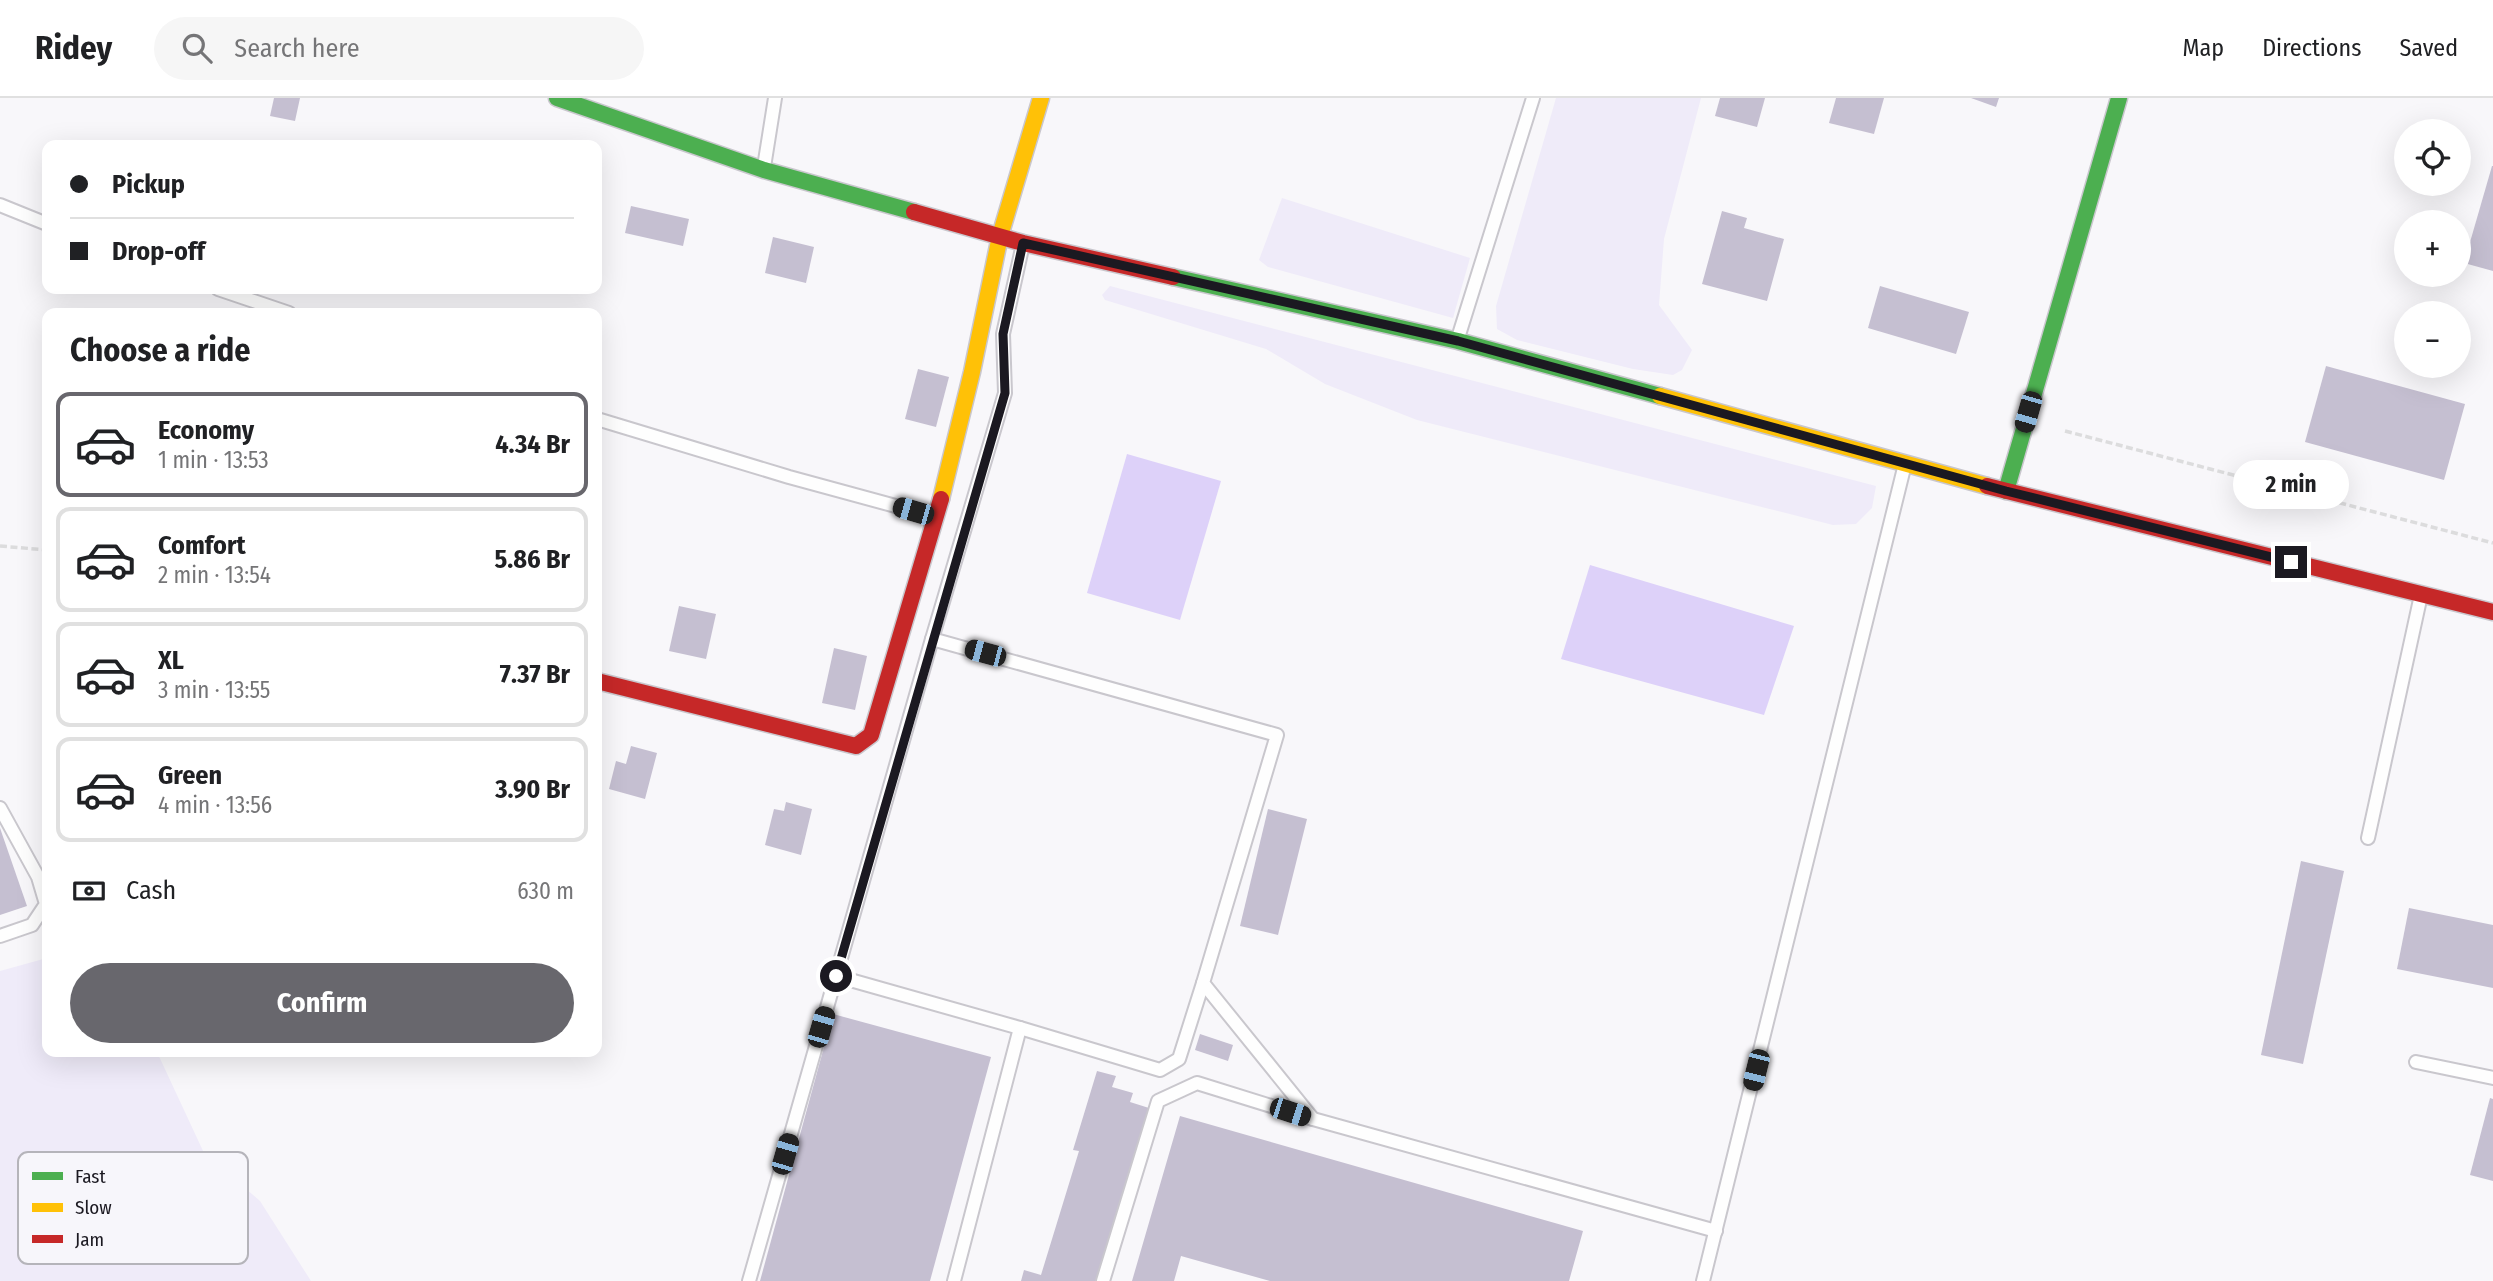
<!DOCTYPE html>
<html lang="en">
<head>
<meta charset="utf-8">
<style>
	body { margin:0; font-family:"Fira Sans Condensed",sans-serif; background:#f6f6f6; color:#202124; height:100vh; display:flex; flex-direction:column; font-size:26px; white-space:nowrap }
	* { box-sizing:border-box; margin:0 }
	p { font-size:23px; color:#757577 }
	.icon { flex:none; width:38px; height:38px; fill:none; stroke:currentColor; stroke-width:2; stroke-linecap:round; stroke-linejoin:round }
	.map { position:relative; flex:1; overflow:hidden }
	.side { position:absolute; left:42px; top:210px; width:560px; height:749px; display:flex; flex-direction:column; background:#fff; border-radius:14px; box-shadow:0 7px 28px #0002 }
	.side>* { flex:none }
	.guide { position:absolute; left:42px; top:42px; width:560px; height:154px; border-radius:14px; box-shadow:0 7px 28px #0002; display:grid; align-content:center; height:154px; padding:0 28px; background:#fff }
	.controls { position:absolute; left:2394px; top:21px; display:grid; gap:14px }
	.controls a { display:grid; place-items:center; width:77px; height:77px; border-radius:50%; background:#fff; box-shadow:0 7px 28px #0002; font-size:35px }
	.end { position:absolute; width:32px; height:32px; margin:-16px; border:9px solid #1b1921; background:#fff; box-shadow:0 0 0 4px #fff }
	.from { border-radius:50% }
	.bubble { position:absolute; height:49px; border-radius:24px; background:#fff; box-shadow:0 7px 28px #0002; font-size:23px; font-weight:700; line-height:49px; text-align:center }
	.car { position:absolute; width:21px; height:42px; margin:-21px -10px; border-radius:9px; box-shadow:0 0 5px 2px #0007; background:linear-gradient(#222 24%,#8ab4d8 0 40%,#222 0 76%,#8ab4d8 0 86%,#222 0) }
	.guide b { display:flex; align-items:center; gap:24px; height:66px; font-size:26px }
	.guide b+b { border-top:2px solid #e0e0e0 }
	.guide i { width:18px; height:18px; background:#202124 }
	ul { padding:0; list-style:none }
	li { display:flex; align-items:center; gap:21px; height:105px; margin:0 14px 10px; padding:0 14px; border:4px solid #e0e0e0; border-radius:14px }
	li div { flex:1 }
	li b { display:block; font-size:26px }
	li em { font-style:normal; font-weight:700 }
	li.selected { border-color:#68676d }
	li>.icon { width:63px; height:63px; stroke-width:1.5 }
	h2 { padding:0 28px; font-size:32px; line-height:84px }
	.pay { display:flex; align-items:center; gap:18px; height:77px; padding:0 28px; font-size:26px }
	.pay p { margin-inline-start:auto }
	.primary-button { display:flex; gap:14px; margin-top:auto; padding:14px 28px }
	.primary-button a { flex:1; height:80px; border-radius:42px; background:#68676d; color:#fff; font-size:28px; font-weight:700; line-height:80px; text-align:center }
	header { display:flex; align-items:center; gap:42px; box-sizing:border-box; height:98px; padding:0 35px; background:#fff; border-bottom:2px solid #e0e0e0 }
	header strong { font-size:33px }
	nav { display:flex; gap:38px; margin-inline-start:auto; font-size:24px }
	.search { width:490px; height:63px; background:#f6f6f6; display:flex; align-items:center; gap:18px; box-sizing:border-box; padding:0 24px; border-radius:38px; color:#757577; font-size:26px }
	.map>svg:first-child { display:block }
	.green { fill:#efebf9 }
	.water { fill:#ddd1f9 }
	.building { fill:#c5bfd1 }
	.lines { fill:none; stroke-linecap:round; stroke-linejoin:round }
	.lane-casing { stroke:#c9c7cd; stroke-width:16 }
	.fast-casing { stroke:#c9c7cd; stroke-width:19 }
	.slow-casing { stroke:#c9c7cd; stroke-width:19 }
	.jam-casing { stroke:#c9c7cd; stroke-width:19 }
	.path { stroke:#dcdcdd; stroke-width:3.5; stroke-dasharray:7 3.5; stroke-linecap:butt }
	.lane { stroke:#fefefe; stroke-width:12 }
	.fast { stroke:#4caf50; stroke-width:16 }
	.slow { stroke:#ffc107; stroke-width:16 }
	.jam { stroke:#c62828; stroke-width:16 }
	.route { stroke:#1b1921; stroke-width:9 }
	.key { fill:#f7f6fb; stroke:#b5b4ba; stroke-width:2 }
	.key-label { font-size:19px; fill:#1b1921 }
</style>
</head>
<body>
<header>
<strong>Ridey</strong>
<div class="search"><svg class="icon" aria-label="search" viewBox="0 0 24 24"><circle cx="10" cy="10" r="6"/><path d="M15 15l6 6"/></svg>Search here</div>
<nav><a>Map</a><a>Directions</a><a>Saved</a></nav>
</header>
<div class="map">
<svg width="2493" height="1183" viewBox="0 0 2493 1183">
	<rect width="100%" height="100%" fill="#f8f7fa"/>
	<!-- green -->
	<g class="green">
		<polygon points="1556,0 1701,0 1664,141 1659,207 1692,252 1682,272 1673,277 1633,271 1517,242 1497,231 1496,208"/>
		<polygon points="1282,100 1470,160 1453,220 1268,169 1259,162"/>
		<polygon points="1110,188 1876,388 1872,410 1856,426 1833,427 1417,322 1325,286 1266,251 1105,202 1102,197"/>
		<polygon points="47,860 47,954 157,954 204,1055 260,1103 311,1183 0,1183 0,873"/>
	</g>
	<!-- water -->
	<g class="water">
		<polygon points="1127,356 1221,383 1180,522 1087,495"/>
		<polygon points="1590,467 1794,528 1764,617 1561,561"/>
	</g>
	<!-- building -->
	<g class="building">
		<polygon points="274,0 300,0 295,23 270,18"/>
		<polygon points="1720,0 1765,0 1757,29 1715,18"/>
		<polygon points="1836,0 1884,0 1874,36 1829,25"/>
		<polygon points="1971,0 1999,0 1996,9"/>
		<polygon points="2492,68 2493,68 2493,173 2464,165"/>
		<polygon points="631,108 689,121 683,148 625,135"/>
		<polygon points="1722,113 1747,120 1744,130 1784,141 1767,203 1702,186"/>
		<polygon points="773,139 814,149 806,185 765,175"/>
		<polygon points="1880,188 1969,214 1956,256 1868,230"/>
		<polygon points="2326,268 2465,306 2444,382 2305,344"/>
		<polygon points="918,271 949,279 936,329 905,321"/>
		<polygon points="679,508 716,516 706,561 669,553"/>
		<polygon points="834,550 867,558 855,612 822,605"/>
		<polygon points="631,648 657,655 645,701 609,691 616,663 626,666"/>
		<polygon points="786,704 812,711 801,757 765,747 774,711 784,713"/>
		<polygon points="1268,711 1307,721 1278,837 1240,828"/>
		<polygon points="0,730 27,808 0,817"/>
		<polygon points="2301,763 2344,773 2303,966 2261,957"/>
		<polygon points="2409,810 2493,827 2493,890 2397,871"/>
		<polygon points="833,916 991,959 930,1183 760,1183"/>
		<polygon points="1200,936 1233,947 1228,963 1195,952"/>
		<polygon points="1097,973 1116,978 1112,989 1133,995 1130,1004 1149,1010 1097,1183 1021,1183 1024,1172 1041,1177 1079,1053 1073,1052"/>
		<polygon points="2490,1000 2493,1001 2493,1083 2470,1077"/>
		<polygon points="1180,1018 1583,1133 1569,1183 1270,1183 1181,1158 1174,1183 1132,1183"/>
	</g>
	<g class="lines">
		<defs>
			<g id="lane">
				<polyline points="764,69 775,0"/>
				<polyline points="0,107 47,126"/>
				<polyline points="218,191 289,215"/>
				<polyline points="1458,240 1533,0"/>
				<polyline points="597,321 789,379 936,419"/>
				<polyline points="932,541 1005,295 1003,236 1023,146"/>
				<polyline points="0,710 38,779 46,806 32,827 0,838"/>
				<polyline points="2368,740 2421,497"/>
				<polyline points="836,878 1020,930 954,1183"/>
				<polyline points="1020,930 1160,972 1179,961 1203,885"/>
				<polyline points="2416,964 2493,980"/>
				<polyline points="749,1183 932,541 1277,637 1203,885 1313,1021"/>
				<polyline points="1103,1183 1158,1003 1197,985 1313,1021 1716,1133"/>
				<polyline points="1703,1183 1905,366"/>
			</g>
			<g id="fast">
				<polyline points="557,0 764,72 914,114"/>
				<polyline points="1173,179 1458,243 1660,298"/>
				<polyline points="2006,393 2119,0"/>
			</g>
			<g id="slow">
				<polyline points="1660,298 1987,388"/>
				<polyline points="941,401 972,274 1000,138 1041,0"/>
			</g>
			<g id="jam">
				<polyline points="914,114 1023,145 1173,179"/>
				<polyline points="1987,388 2493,514"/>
				<polyline points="597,583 856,648 871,637 941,401"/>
			</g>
		</defs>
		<!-- lane casing -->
		<use href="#lane" class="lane-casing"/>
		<!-- fast casing -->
		<use href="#fast" class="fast-casing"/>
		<!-- slow casing -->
		<use href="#slow" class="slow-casing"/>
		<!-- jam casing -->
		<use href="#jam" class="jam-casing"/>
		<!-- path -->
		<g class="path">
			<polyline points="2065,333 2493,445"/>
			<polyline points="0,448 47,452"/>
		</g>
		<!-- lane -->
		<use href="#lane" class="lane"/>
		<!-- fast -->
		<use href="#fast" class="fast"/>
		<!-- slow -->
		<use href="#slow" class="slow"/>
		<!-- jam -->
		<use href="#jam" class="jam"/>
	</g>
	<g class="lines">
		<!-- route -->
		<polyline class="route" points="836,878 1005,295 1003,236 1023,145 1458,243 2006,393 2291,464"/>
	</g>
	<!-- legend -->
	<rect x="18" y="1054" width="230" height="112" rx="10" class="key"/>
	<rect x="32" y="1074" width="31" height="8" fill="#4caf50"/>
	<rect x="32" y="1105" width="31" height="9" fill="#ffc107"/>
	<rect x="32" y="1137" width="31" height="8" fill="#c62828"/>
	<g class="key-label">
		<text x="75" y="1085">Fast</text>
		<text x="75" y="1116">Slow</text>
		<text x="75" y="1148">Jam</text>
	</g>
</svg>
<div class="controls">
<a><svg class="icon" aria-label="locate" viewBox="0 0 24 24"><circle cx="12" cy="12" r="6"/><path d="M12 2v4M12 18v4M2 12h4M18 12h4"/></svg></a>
<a>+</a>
<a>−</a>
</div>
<i class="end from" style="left:836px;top:878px"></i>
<i class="end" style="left:2291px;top:464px"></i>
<div class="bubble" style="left:2233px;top:362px;width:116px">2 min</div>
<i class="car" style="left:2028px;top:314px;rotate:196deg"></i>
<i class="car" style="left:913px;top:413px;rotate:286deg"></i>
<i class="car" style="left:985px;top:555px;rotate:285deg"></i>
<i class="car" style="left:821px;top:929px;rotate:16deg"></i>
<i class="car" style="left:1756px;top:972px;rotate:194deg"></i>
<i class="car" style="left:1290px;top:1014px;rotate:108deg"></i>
<i class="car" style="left:785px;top:1056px;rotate:16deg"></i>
<div class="guide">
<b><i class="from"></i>Pickup</b>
<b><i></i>Drop-off</b>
</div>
<section class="side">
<h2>Choose a ride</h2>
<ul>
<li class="selected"><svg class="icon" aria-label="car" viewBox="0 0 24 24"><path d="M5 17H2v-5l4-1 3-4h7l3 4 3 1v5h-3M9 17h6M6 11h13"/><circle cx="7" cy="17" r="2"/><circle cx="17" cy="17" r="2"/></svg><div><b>Economy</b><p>1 min · 13:53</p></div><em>4.34 Br</em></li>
<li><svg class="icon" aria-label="car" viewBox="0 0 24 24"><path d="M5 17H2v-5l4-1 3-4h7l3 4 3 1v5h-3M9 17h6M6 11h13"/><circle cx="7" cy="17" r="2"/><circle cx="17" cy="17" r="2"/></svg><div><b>Comfort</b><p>2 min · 13:54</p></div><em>5.86 Br</em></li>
<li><svg class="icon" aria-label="car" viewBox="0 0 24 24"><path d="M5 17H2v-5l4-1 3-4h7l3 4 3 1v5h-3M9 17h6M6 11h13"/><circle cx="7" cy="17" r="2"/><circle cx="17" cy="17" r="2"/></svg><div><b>XL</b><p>3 min · 13:55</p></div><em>7.37 Br</em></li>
<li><svg class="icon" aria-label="car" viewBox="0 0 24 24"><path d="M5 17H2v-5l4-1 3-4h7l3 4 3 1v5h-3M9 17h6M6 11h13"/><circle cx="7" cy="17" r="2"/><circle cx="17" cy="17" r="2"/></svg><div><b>Green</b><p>4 min · 13:56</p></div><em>3.90 Br</em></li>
</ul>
<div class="pay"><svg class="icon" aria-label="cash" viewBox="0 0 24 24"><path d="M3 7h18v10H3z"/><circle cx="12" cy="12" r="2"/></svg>Cash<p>630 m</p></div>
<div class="primary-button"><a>Confirm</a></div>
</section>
</div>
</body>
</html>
